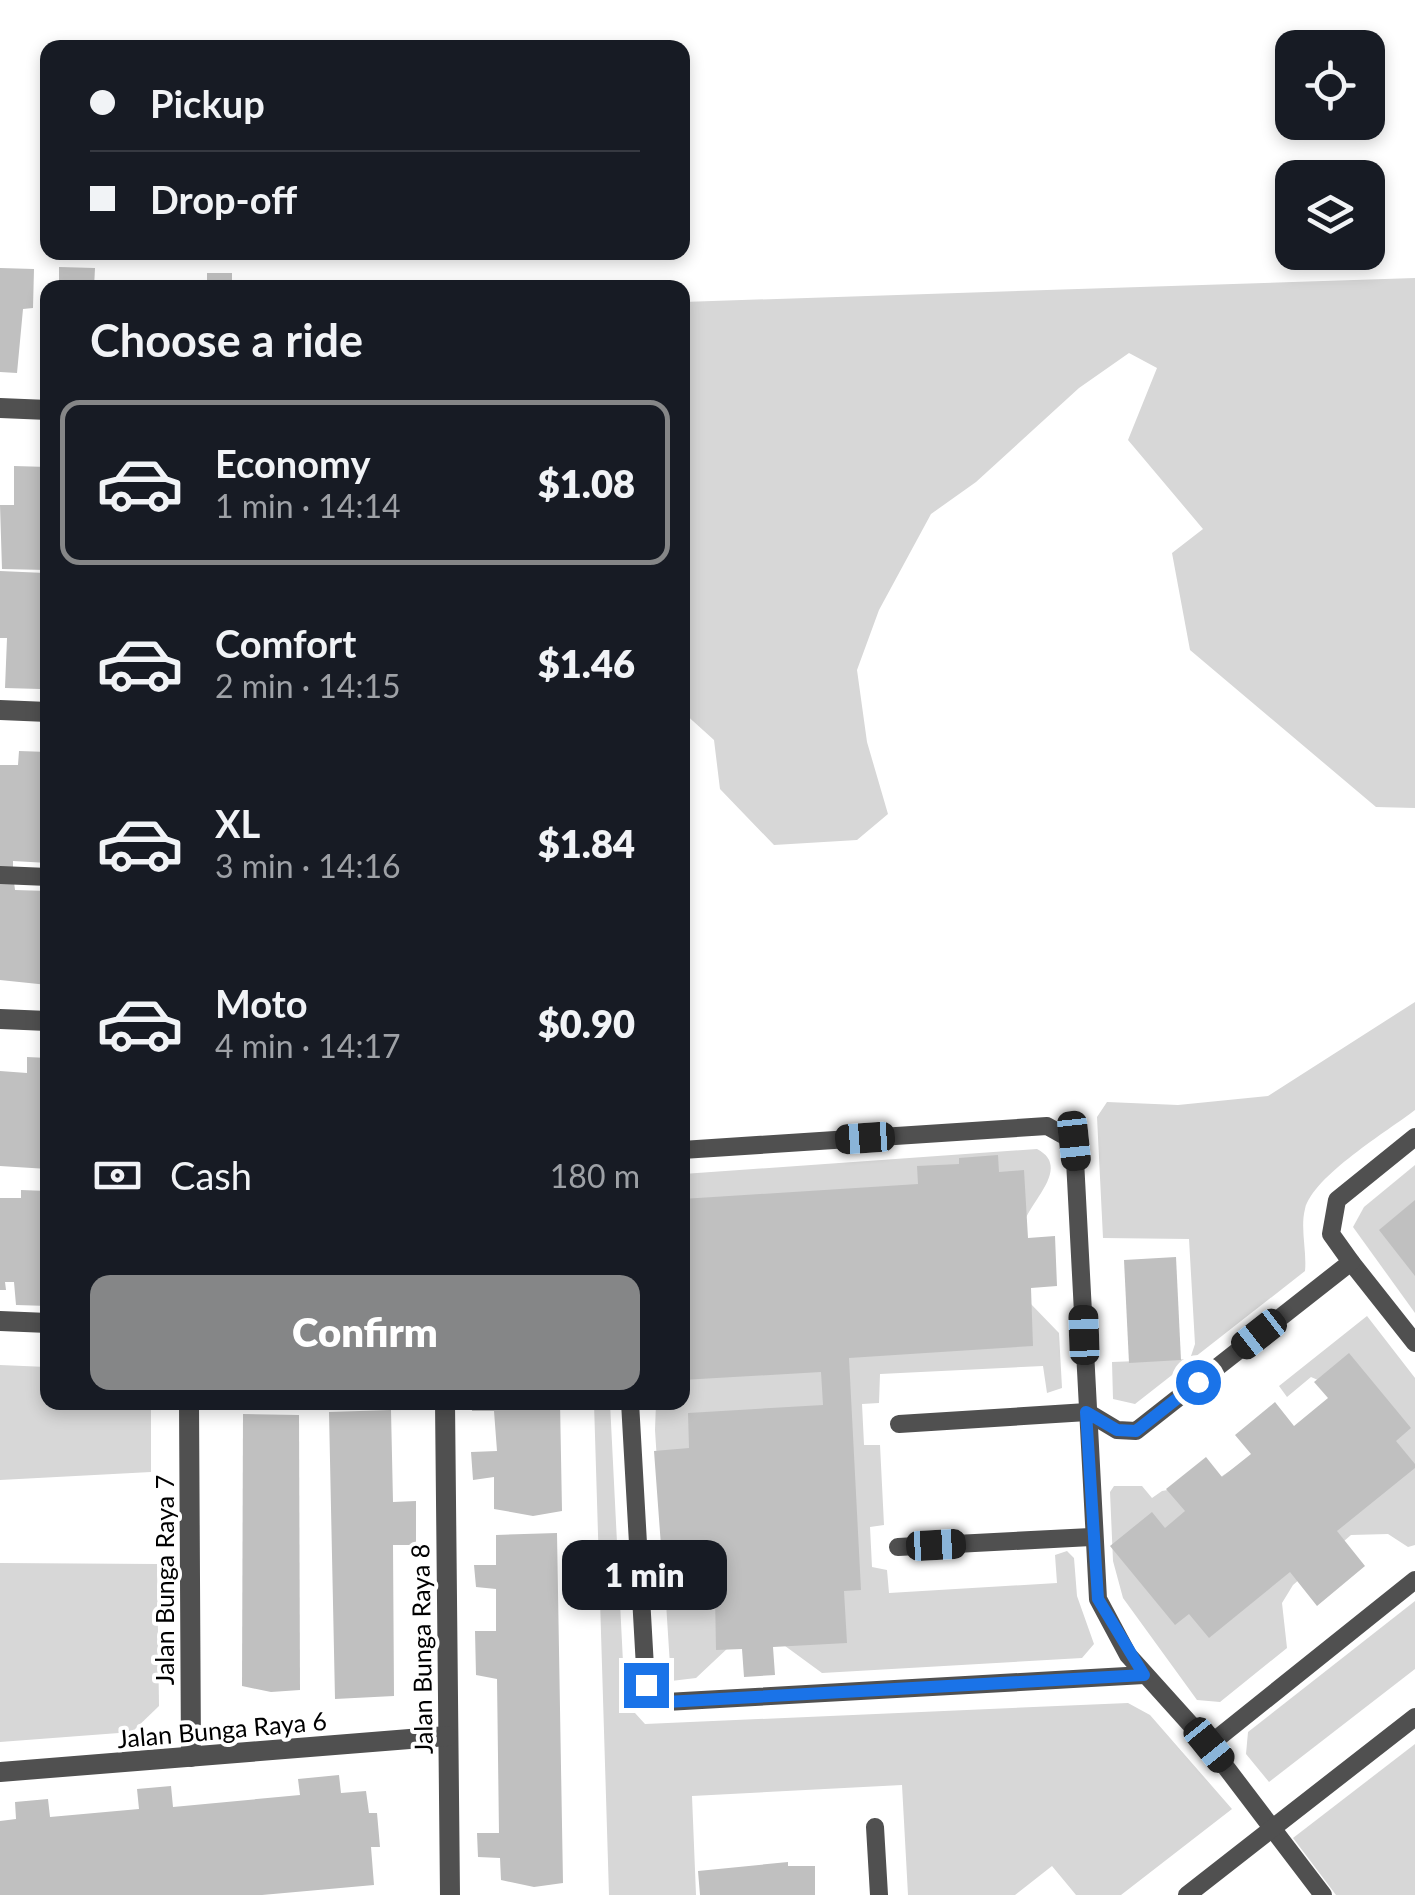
<!DOCTYPE html>
<html lang="en">
<head>
<meta charset="utf-8">
<style>
	body { margin:0; font-family:Lato,sans-serif; background:#242831; color:#f1f3f6; height:100vh; display:flex; flex-direction:column; font-size:38px; white-space:nowrap }
	* { box-sizing:border-box; margin:0 }
	p { font-size:32px; color:#9ea1a6 }
	.icon { flex:none; width:55px; height:55px; fill:none; stroke:currentColor; stroke-width:2; stroke-linecap:round; stroke-linejoin:round }
	.map { position:relative; flex:1; overflow:hidden }
	.drawer { position:absolute; left:40px; top:280px; width:650px; height:1130px; display:flex; flex-direction:column; background:#171b24; border-radius:20px; box-shadow:0 5px 15px #0003 }
	.drawer>* { flex:none }
	.top-card { position:absolute; left:40px; top:40px; width:650px; height:220px; border-radius:20px; box-shadow:0 5px 15px #0003; display:grid; align-content:center; height:220px; padding:0 50px; background:#171b24 }
	.tools { position:absolute; left:1275px; top:30px; display:grid; gap:20px }
	.tools a { display:grid; place-items:center; width:110px; height:110px; border-radius:20px; background:#171b24; box-shadow:0 5px 15px #0003; font-size:50px }
	.end { position:absolute; width:45px; height:45px; margin:-22px; border:12px solid #1a73e8; background:#fff; box-shadow:0 0 0 5px #fff }
	.from { border-radius:50% }
	.bubble { position:absolute; height:70px; border-radius:20px; background:#171b24; box-shadow:0 5px 15px #0003; font-size:32px; font-weight:800; line-height:70px; text-align:center }
	.car { position:absolute; width:30px; height:60px; margin:-30px -15px; border-radius:12px; box-shadow:0 0 8px 2px #0007; background:linear-gradient(#222 24%,#8ab4d8 0 40%,#222 0 76%,#8ab4d8 0 86%,#222 0) }
	.top-card b { display:flex; align-items:center; gap:35px; height:95px; font-size:38px }
	.top-card b+b { border-top:2px solid #363941 }
	.top-card i { width:25px; height:25px; background:#f1f3f6 }
	ul { padding:0; list-style:none }
	li { display:flex; align-items:center; gap:30px; height:165px; margin:0 20px 15px; padding:0 30px; border:5px solid transparent; border-radius:20px }
	li div { flex:1 }
	li b { display:block; font-size:38px }
	li em { font-style:normal; font-weight:800 }
	li.selected { border-color:#858687 }
	li>.icon { width:90px; height:90px; stroke-width:1.5 }
	h2 { padding:0 50px; font-size:45px; line-height:120px }
	.pay { display:flex; align-items:center; gap:25px; height:110px; padding:0 50px; font-size:38px }
	.pay p { margin-inline-start:auto }
	.primary-button { display:flex; gap:20px; margin-top:auto; padding:20px 50px }
	.primary-button a { flex:1; height:115px; border-radius:20px; background:#858687; color:#fff; font-size:40px; font-weight:800; line-height:115px; text-align:center }
	.map>svg:first-child { display:block }
	.green { fill:#d7d7d7 }
	.building { fill:#c0c0c0 }
	.lines { fill:none; stroke-linecap:round; stroke-linejoin:round }
	.service { stroke:#505050; stroke-width:18 }
	.minor { stroke:#505050; stroke-width:20 }
	.route { stroke:#1a73e8; stroke-width:12 }
	.labels { text-anchor:middle; stroke-width:8; stroke-linejoin:round; paint-order:stroke }
	.street-label { font-size:25px; fill:#000; stroke:#fff }
</style>
</head>
<body>
<div class="map">
<svg width="1415" height="1895" viewBox="0 0 1415 1895">
	<rect width="100%" height="100%" fill="#fff"/>
	<!-- green -->
	<g class="green">
		<polygon points="1415,278 1415,808 1376,807 1190,650 1172,553 1203,529 1128,440 1157,368 1129,353 1079,388 976,482 931,514 879,610 857,670 867,742 888,814 857,840 774,845 720,789 714,740 683,712 683,302"/>
		<path d="M1415,1002V1110C1388,1131 1313,1176 1305,1209C1300,1228 1307,1252 1305,1271L1135,1404L1113,1399L1112,1362L1190,1359L1195,1344L1189,1239L1103,1238L1097,1117L1107,1102L1178,1105L1268,1096Z"/>
		<path d="M1037,1149C1072,1167 1030,1201 1024,1223C1018,1244 1026,1279 1028,1301L1059,1333L1062,1388L1047,1393L1043,1366L880,1374L879,1403L862,1404L864,1445H880L884,1525L870,1527L872,1567L887,1570L889,1593L1057,1583L1055,1555L1067,1551L1074,1558L1077,1596L1094,1644L1082,1658L822,1673L781,1643L729,1647L696,1678L671,1681L655,1430L656,1403L682,1402L683,1174Z"/>
		<polygon points="1415,1165 1415,1313 1353,1227 1364,1207"/>
		<polygon points="1367,1316 1415,1378 1415,1545 1408,1547 1388,1534 1351,1535 1293,1585 1282,1603 1287,1648 1220,1702 1197,1700 1123,1598 1113,1561 1110,1492 1114,1486 1142,1486 1152,1498 1162,1491 1213,1482 1332,1404 1327,1384 1311,1377 1287,1397 1279,1386"/>
		<polygon points="0,1365 47,1367 48,1402 151,1403 151,1472 0,1480"/>
		<polygon points="594,1403 610,1403 625,1702 645,1724 1128,1703 1150,1715 1232,1809 1121,1895 1076,1895 1052,1866 1015,1895 908,1895 902,1785 692,1796 696,1895 609,1895"/>
		<polygon points="0,1563 157,1564 159,1706 132,1732 0,1742"/>
		<polygon points="1415,1601 1415,1669 1269,1782 1246,1754 1248,1732"/>
		<polygon points="1415,1744 1415,1895 1336,1895 1293,1838"/>
	</g>
	<!-- building -->
	<g class="building">
		<polygon points="59,267 95,268 94,288 54,288 59,283"/>
		<polygon points="0,268 34,269 33,308 23,309 17,373 0,372"/>
		<rect x="207" y="273" width="25" height="15"/>
		<polygon points="14,466 48,467 46,570 2,569 0,505 14,505"/>
		<polygon points="0,571 45,573 40,689 5,688 7,638 0,638"/>
		<polygon points="19,751 48,752 48,863 13,861 13,867 0,867 0,765 18,765"/>
		<polygon points="0,882 14,882 15,890 48,891 48,985 0,980"/>
		<polygon points="27,1057 48,1058 48,1169 0,1166 0,1071 27,1073"/>
		<polygon points="998,1155 999,1172 1024,1170 1028,1238 1055,1236 1057,1286 1031,1288 1033,1346 849,1358 861,1590 844,1591 847,1643 773,1647 775,1675 744,1677 742,1649 716,1650 715,1596 665,1600 654,1451 689,1448 688,1413 823,1405 821,1372 682,1380 682,1199 918,1184 917,1166 959,1164 959,1158"/>
		<polygon points="21,1190 48,1191 48,1306 16,1305 14,1282 5,1282 6,1290 0,1290 0,1198 21,1198"/>
		<polygon points="1415,1200 1415,1276 1379,1230"/>
		<polygon points="1176,1257 1181,1360 1129,1363 1124,1260"/>
		<polygon points="1349,1353 1411,1428 1396,1441 1415,1464 1415,1468 1337,1531 1365,1566 1317,1606 1290,1572 1209,1638 1189,1614 1175,1625 1110,1546 1152,1512 1165,1528 1185,1511 1166,1489 1206,1457 1222,1477 1251,1454 1235,1435 1275,1402 1294,1426 1328,1398 1314,1382"/>
		<polygon points="472,1402 560,1402 562,1511 533,1516 494,1509 494,1477 473,1480 471,1452 497,1451 494,1411 472,1411"/>
		<polygon points="391,1410 393,1502 416,1501 416,1545 393,1545 394,1696 335,1699 329,1412"/>
		<polygon points="243,1414 299,1415 300,1690 271,1692 242,1686"/>
		<polygon points="557,1533 563,1883 534,1887 501,1880 500,1858 478,1857 477,1833 499,1833 497,1679 476,1675 475,1631 496,1631 496,1589 476,1587 474,1565 496,1565 496,1535"/>
		<polygon points="339,1775 341,1793 366,1791 369,1813 377,1813 380,1847 371,1847 374,1885 262,1895 0,1895 0,1821 16,1819 15,1802 48,1799 50,1817 139,1809 137,1789 171,1786 173,1807 300,1795 298,1779"/>
		<polygon points="788,1862 788,1866 815,1866 815,1895 700,1895 698,1871"/>
	</g>
	<g class="lines">
		<!-- service -->
		<g class="service">
			<polyline points="0,875 48,877"/>
			<polyline points="682,1150 1047,1126 1074,1141 1098,1599 1128,1655 1209,1745 1323,1895"/>
			<polyline points="1351,1262 1415,1343"/>
			<polyline points="630,1402 646,1685 666,1702 1144,1675"/>
			<polyline points="899,1424 1087,1412 1117,1430 1136,1431 1351,1262 1331,1234 1337,1200 1415,1137"/>
			<polyline points="898,1547 1091,1537"/>
			<polyline points="1209,1745 1415,1580"/>
			<polyline points="875,1827 879,1895"/>
			<polyline points="1187,1895 1415,1717"/>
		</g>
		<!-- minor -->
		<g class="minor">
			<polyline points="0,408 48,410"/>
			<polyline points="0,710 48,712"/>
			<polyline points="0,1019 48,1021"/>
			<polyline points="0,1321 48,1323"/>
			<polyline points="189,1402 191,1757"/>
			<polyline points="445,1402 450,1895"/>
			<polyline points="0,1772 447,1736"/>
		</g>
	</g>
	<g class="lines">
		<!-- route -->
		<polyline class="route" points="646,1685 666,1702 1144,1675 1098,1599 1086,1412 1117,1430 1136,1431 1198,1382"/>
	</g>
	<g class="labels">
		<!-- street labels -->
		<g class="street-label">
			<text transform="translate(165 1580) rotate(-90)" y="9">Jalan Bunga Raya 7</text>
			<text transform="translate(422 1649) rotate(-91)" y="9">Jalan Bunga Raya 8</text>
			<text transform="translate(222 1730) rotate(-5)" y="9">Jalan Bunga Raya 6</text>
		</g>
	</g>
</svg>
<div class="tools">
<a><svg class="icon" aria-label="locate" viewBox="0 0 24 24"><circle cx="12" cy="12" r="6"/><path d="M12 2v4M12 18v4M2 12h4M18 12h4"/></svg></a>
<a><svg class="icon" aria-label="layers" viewBox="0 0 24 24"><path d="M12 4l9 5-9 5-9-5zM3 14l9 5 9-5"/></svg></a>
</div>
<i class="end from" style="left:1198px;top:1382px"></i>
<i class="end" style="left:646px;top:1685px"></i>
<div class="bubble" style="left:562px;top:1540px;width:165px">1 min</div>
<i class="car" style="left:865px;top:1138px;rotate:266deg"></i>
<i class="car" style="left:1074px;top:1141px;rotate:174deg"></i>
<i class="car" style="left:1259px;top:1334px;rotate:232deg"></i>
<i class="car" style="left:1084px;top:1335px;rotate:358deg"></i>
<i class="car" style="left:936px;top:1545px;rotate:87deg"></i>
<i class="car" style="left:1209px;top:1745px;rotate:141deg"></i>
<div class="top-card">
<b><i class="from"></i>Pickup</b>
<b><i></i>Drop-off</b>
</div>
<section class="drawer">
<h2>Choose a ride</h2>
<ul>
<li class="selected"><svg class="icon" aria-label="car" viewBox="0 0 24 24"><path d="M5 17H2v-5l4-1 3-4h7l3 4 3 1v5h-3M9 17h6M6 11h13"/><circle cx="7" cy="17" r="2"/><circle cx="17" cy="17" r="2"/></svg><div><b>Economy</b><p>1 min · 14:14</p></div><em>$1.08</em></li>
<li><svg class="icon" aria-label="car" viewBox="0 0 24 24"><path d="M5 17H2v-5l4-1 3-4h7l3 4 3 1v5h-3M9 17h6M6 11h13"/><circle cx="7" cy="17" r="2"/><circle cx="17" cy="17" r="2"/></svg><div><b>Comfort</b><p>2 min · 14:15</p></div><em>$1.46</em></li>
<li><svg class="icon" aria-label="car" viewBox="0 0 24 24"><path d="M5 17H2v-5l4-1 3-4h7l3 4 3 1v5h-3M9 17h6M6 11h13"/><circle cx="7" cy="17" r="2"/><circle cx="17" cy="17" r="2"/></svg><div><b>XL</b><p>3 min · 14:16</p></div><em>$1.84</em></li>
<li><svg class="icon" aria-label="car" viewBox="0 0 24 24"><path d="M5 17H2v-5l4-1 3-4h7l3 4 3 1v5h-3M9 17h6M6 11h13"/><circle cx="7" cy="17" r="2"/><circle cx="17" cy="17" r="2"/></svg><div><b>Moto</b><p>4 min · 14:17</p></div><em>$0.90</em></li>
</ul>
<div class="pay"><svg class="icon" aria-label="cash" viewBox="0 0 24 24"><path d="M3 7h18v10H3z"/><circle cx="12" cy="12" r="2"/></svg>Cash<p>180 m</p></div>
<div class="primary-button"><a>Confirm</a></div>
</section>
</div>
</body>
</html>
